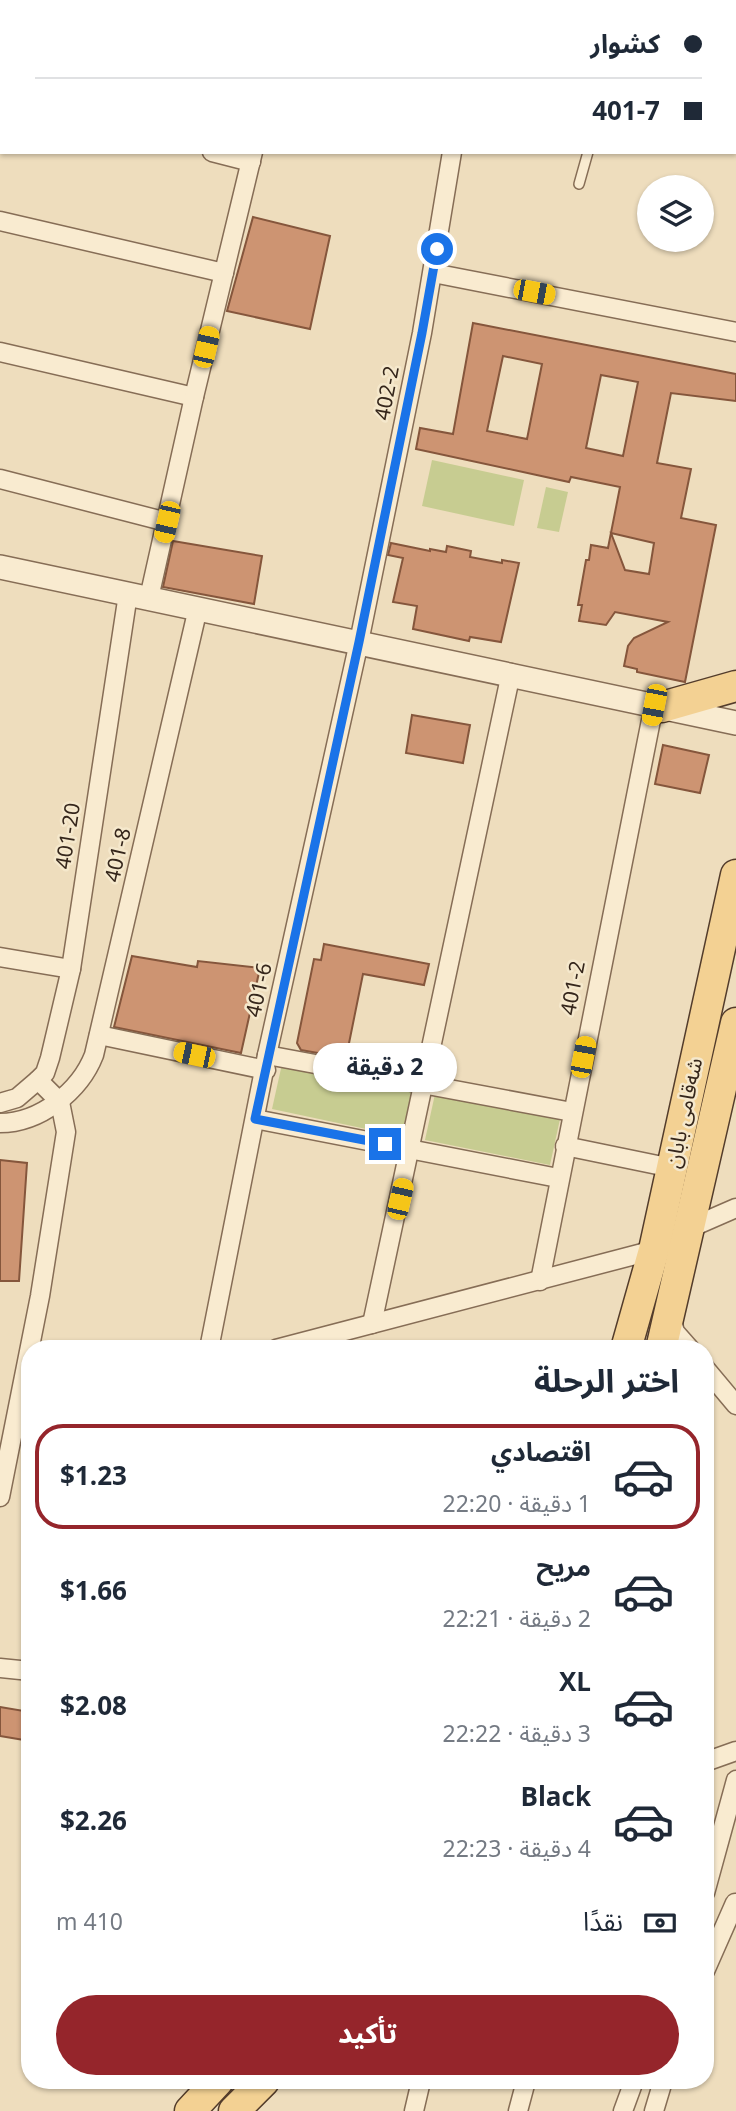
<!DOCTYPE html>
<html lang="ar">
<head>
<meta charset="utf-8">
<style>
	body { margin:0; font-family:Georgia,"Noto Sans Arabic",serif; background:#f2f2f3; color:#1f2937; direction:rtl; height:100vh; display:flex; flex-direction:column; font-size:26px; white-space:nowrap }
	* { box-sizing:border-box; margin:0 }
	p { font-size:23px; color:#747a83 }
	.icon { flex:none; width:38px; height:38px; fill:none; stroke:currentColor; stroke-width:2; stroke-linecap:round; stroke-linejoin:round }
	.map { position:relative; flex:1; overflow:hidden; direction:ltr }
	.panel { position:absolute; left:21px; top:1340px; width:693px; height:749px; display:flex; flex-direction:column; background:#fff; border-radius:28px; box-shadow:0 2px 5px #0004; direction:rtl }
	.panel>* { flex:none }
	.banner { position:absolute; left:0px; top:0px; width:737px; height:154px; box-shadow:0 2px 5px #0004; direction:rtl; display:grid; align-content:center; height:154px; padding:0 35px; background:#fff }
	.buttons { position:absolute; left:637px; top:175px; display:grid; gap:14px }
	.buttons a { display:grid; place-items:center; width:77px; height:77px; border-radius:50%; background:#fff; box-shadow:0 2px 5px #0004; font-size:35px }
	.end { position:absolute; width:32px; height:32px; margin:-16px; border:9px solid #1a73e8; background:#fff; box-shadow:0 0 0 4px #fff }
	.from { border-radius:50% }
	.bubble { position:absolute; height:49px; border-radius:24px; background:#fff; box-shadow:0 2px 5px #0004; font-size:23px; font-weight:700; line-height:49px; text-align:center; direction:rtl }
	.car { position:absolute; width:21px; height:42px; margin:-21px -10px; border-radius:9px; box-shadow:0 0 5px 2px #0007; background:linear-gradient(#f5c518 24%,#345 0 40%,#f5c518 0 76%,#345 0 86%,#f5c518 0) }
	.banner b { display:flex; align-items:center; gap:24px; height:66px; font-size:26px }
	.banner b+b { border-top:2px solid #e0e1e3 }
	.banner i { width:18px; height:18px; background:#1f2937 }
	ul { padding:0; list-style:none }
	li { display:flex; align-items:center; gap:21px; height:105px; margin:0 14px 10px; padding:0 21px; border:4px solid transparent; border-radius:28px }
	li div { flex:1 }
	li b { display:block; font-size:26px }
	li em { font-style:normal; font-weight:700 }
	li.selected { border-color:#95252b }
	li>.icon { width:63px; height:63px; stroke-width:1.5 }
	h2 { padding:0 35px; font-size:32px; line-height:84px }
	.pay { display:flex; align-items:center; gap:18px; height:77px; padding:0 35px; font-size:26px }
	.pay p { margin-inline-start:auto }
	.cta { display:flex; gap:14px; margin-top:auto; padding:14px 35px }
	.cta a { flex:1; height:80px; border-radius:42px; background:#95252b; color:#fff; font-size:28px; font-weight:700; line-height:80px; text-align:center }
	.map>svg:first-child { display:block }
	.green { fill:#c7cc91 }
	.building { fill:#cd9472; stroke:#85563c; stroke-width:2; fill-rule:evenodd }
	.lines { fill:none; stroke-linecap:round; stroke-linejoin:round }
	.service-casing { stroke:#866d56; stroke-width:12 }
	.minor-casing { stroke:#866d56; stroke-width:21 }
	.tertiary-casing { stroke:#866d56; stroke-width:26 }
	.primary-casing { stroke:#533c2b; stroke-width:33 }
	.service { stroke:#f9ebd0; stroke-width:9 }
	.minor { stroke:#f9ebd0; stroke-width:18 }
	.tertiary { stroke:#f9ebd0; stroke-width:23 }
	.primary { stroke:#f3d193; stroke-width:30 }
	.route { stroke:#1a73e8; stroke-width:9 }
	.labels { text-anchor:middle; stroke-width:5; stroke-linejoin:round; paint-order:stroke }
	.street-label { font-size:21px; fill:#35261b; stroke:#f5e8cc }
</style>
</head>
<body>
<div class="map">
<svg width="736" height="2111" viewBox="0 0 736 2111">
	<rect width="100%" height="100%" fill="#eeddbd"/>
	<!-- green -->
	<g class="green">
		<polygon points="432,460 524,480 514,526 422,506"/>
		<polygon points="546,487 568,492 559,532 537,528"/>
		<polygon points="282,1064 414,1092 404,1137 272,1109"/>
		<polygon points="435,1094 560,1119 550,1165 425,1140"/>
	</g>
	<!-- building -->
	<g class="building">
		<polygon points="253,217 330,236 310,329 227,311"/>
		<path d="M473,323L736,374V401L671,393L657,463L691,469L681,518L716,525L685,682L637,672V669L624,666L628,646L634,638L668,622L615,612L606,625L579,621L582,605H578L586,560H589L591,545L608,548L620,487L571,477L569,482L416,449L420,428L453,434ZM503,356L542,364L527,439L487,431ZM601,375L638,382L623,456L586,448ZM611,533L654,543L649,574L625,570Z"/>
		<polygon points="173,541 262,556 254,604 163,587"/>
		<polygon points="391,543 430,551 430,549 446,552 447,546 471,551 470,557 502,563 502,560 519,563 501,642 470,637 469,641 413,629 417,606 393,602 403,558 388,555"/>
		<polygon points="412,715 470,725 463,763 406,753"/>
		<polygon points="663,745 709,755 700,793 655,784"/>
		<polygon points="324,944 429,964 424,985 363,974 346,1058 301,1050 297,1043 314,959 321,960"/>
		<polygon points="132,956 197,967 198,961 260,968 241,1053 114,1027"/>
		<polygon points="0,1160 27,1163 19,1281 0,1281"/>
		<polygon points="0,1707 30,1712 30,1741 0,1736"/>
	</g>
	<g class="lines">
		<defs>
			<g id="service">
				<polyline points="94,2 94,0"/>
				<polyline points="520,2 521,0"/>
				<polyline points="583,2 584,0"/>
				<polyline points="735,58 736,59"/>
				<polyline points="579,184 588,152"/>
			</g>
			<g id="minor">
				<polyline points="223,0 231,2"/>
				<polyline points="37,2 37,0"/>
				<polyline points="292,2 293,0"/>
				<polyline points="481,2 481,0"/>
				<polyline points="0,98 2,98"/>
				<polyline points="735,129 736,129"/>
				<polyline points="212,152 251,162"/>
				<polyline points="0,221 224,273"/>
				<polyline points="433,273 736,332"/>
				<polyline points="0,352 194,397"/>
				<polyline points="0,479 167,522"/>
				<polyline points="149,598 194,397 253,152"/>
				<polyline points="0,957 71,969"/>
				<polyline points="99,1035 266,1070"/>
				<polyline points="267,1055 572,1112"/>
				<polyline points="0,1103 17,1098 38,1080 45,1073 50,1058 71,969 128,594"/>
				<polyline points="255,1119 558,1178"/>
				<path d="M0,1123C40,1123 80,1091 94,1055L198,608"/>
				<polyline points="565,1146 672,1168"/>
				<polyline points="690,1228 736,1208"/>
				<polyline points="540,1281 654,705"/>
				<polyline points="671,1317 675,1332 690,1349"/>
				<polyline points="372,1324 511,673"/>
				<polyline points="209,1349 267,1055 359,642 422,333 452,152"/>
				<polyline points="276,1349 654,1250"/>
				<polyline points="705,1368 736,1405"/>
				<polyline points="0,1497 40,1296 66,1132 60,1102 38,1080"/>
				<polyline points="0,1668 30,1671"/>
				<polyline points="705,1762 736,1751"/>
				<polyline points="705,1893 736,1780"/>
				<polyline points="705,1971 735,1903"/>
				<polyline points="414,2111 421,2081"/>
				<polyline points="518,2111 526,2081"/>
				<polyline points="623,2111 634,2081"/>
				<polyline points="654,2111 663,2081"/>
			</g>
			<polyline id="tertiary" points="0,567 736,723"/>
			<g id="primary">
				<polyline points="662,707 736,686"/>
				<polyline points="626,1349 654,1250 736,875"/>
				<polyline points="661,1349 736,1023"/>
				<polyline points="190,2111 218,2081"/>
				<polyline points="234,2111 264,2081"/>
			</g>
		</defs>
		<!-- service casing -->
		<use href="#service" class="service-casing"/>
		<!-- minor casing -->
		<use href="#minor" class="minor-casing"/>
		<!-- tertiary casing -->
		<use href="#tertiary" class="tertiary-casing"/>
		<!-- primary casing -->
		<use href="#primary" class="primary-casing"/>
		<!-- service -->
		<use href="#service" class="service"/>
		<!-- minor -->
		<use href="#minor" class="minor"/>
		<!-- tertiary -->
		<use href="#tertiary" class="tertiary"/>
		<!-- primary -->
		<use href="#primary" class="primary"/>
	</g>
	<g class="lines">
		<!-- route -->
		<polyline class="route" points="385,1144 255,1119 359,642 422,333 437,249"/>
	</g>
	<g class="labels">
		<!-- street labels -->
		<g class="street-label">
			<text transform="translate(387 393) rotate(-79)" y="7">402-2</text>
			<text transform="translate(68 836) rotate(-81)" y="7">401-20</text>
			<text transform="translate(118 855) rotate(-77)" y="7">401-8</text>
			<text transform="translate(573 988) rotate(-79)" y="7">401-2</text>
			<text transform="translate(259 990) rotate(-77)" y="7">401-6</text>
			<text transform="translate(684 1113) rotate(-78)" y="7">شەقامی بابان</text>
		</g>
	</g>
</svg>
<div class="buttons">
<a><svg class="icon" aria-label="layers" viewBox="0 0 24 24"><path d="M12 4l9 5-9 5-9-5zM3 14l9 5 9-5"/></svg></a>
</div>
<i class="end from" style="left:437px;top:249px"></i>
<i class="end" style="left:385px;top:1144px"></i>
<div class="bubble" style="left:313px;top:1043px;width:144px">2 دقيقة</div>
<i class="car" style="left:534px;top:292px;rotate:101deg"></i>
<i class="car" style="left:206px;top:347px;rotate:13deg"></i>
<i class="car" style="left:167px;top:522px;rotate:193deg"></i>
<i class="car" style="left:654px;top:705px;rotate:191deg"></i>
<i class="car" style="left:194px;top:1055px;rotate:282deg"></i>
<i class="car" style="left:583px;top:1057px;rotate:11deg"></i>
<i class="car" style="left:400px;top:1199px;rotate:13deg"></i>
<div class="banner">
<b><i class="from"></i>كشوار</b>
<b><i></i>401-7</b>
</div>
<section class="panel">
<h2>اختر الرحلة</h2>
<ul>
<li class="selected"><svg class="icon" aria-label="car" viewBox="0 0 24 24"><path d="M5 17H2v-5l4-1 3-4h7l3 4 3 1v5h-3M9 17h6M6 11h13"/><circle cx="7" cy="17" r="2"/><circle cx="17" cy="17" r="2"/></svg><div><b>اقتصادي</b><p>1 دقيقة · 22:20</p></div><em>$1.23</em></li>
<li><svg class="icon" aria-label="car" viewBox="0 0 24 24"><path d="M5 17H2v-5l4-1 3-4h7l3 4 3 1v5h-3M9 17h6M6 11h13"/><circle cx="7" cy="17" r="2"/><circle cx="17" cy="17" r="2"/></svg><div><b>مريح</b><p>2 دقيقة · 22:21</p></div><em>$1.66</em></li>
<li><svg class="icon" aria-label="car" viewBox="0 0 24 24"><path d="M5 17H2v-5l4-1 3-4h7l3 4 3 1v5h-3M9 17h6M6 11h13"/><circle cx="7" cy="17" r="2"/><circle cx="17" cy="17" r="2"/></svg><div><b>XL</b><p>3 دقيقة · 22:22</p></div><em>$2.08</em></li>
<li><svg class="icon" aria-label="car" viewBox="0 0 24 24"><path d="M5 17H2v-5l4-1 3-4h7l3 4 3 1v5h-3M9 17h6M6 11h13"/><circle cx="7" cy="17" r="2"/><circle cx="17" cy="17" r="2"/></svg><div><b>Black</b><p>4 دقيقة · 22:23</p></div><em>$2.26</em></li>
</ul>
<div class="pay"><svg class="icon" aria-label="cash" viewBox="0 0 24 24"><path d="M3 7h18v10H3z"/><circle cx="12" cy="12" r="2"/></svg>نقدًا<p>410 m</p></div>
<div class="cta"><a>تأكيد</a></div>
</section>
</div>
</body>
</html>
